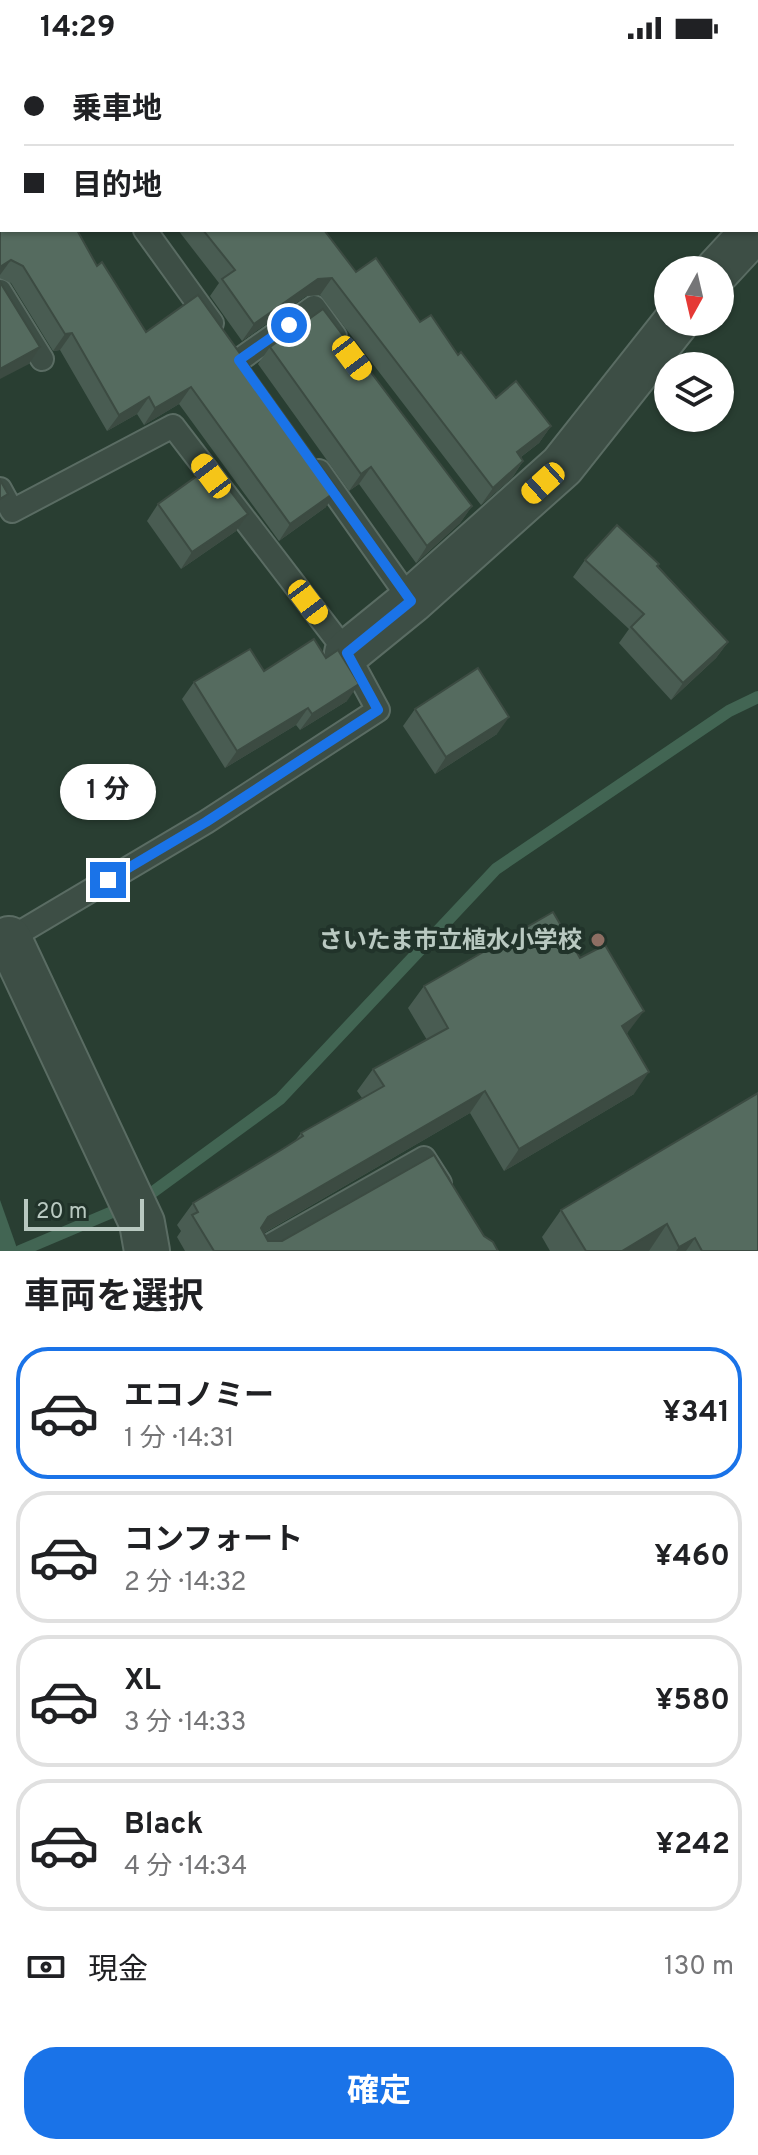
<!DOCTYPE html>
<html lang="ja">
<head>
<meta charset="utf-8">
<style>
	body { margin:0; font-family:Overpass,"Noto Sans JP",sans-serif; background:#f2f2f2; color:#202124; height:100vh; display:flex; flex-direction:column; font-size:30px; white-space:nowrap }
	* { box-sizing:border-box; margin:0 }
	p { font-size:26px; color:#757577 }
	.icon { flex:none; width:44px; height:44px; fill:none; stroke:currentColor; stroke-width:2; stroke-linecap:round; stroke-linejoin:round }
	.map { position:relative; height:1195px; overflow:hidden }
	.drawer { display:flex; flex-direction:column; background:#fff; flex:1 }
	.drawer>* { flex:none }
	.banner { position:absolute; left:0px; top:0px; width:758px; height:176px; box-shadow:0 2px 6px #0004; display:grid; align-content:center; height:176px; padding:0 24px; background:#fff }
	.needle { width:52px; rotate:188deg }
	.tools { position:absolute; left:654px; top:200px; display:grid; gap:16px }
	.tools a { display:grid; place-items:center; width:80px; height:80px; border-radius:50%; background:#fff; box-shadow:0 2px 6px #0004; font-size:40px }
	.scale { position:absolute; left:24px; bottom:20px; width:120px; box-sizing:border-box; padding-left:8px; border:4px solid #b9c9c1; border-top:0; font-size:22px; line-height:28px; white-space:nowrap; color:#b9c9c1; -webkit-text-stroke:6px #21332a; paint-order:stroke }
	.end { position:absolute; width:36px; height:36px; margin:-18px; border:10px solid #1a73e8; background:#fff; box-shadow:0 0 0 4px #fff }
	.from { border-radius:50% }
	.bubble { position:absolute; height:56px; border-radius:28px; background:#fff; box-shadow:0 2px 6px #0004; font-size:26px; font-weight:700; line-height:56px; text-align:center }
	.car { position:absolute; width:24px; height:48px; margin:-24px -12px; border-radius:10px; box-shadow:0 0 6px 2px #0007; background:linear-gradient(#f5c518 24%,#345 0 40%,#f5c518 0 76%,#345 0 86%,#f5c518 0) }
	.banner b { display:flex; align-items:center; gap:28px; height:76px; font-size:30px }
	.banner b+b { border-top:2px solid #e0e0e0 }
	.banner i { width:20px; height:20px; background:#202124 }
	ul { padding:0; list-style:none }
	li { display:flex; align-items:center; gap:24px; height:132px; margin:0 16px 12px; padding:0 8px; border:4px solid #e0e0e0; border-radius:32px }
	li div { flex:1 }
	li b { display:block; font-size:30px }
	li em { font-style:normal; font-weight:700 }
	li.active { border-color:#1a73e8 }
	li>.icon { width:72px; height:72px; stroke-width:1.5 }
	h2 { padding:0 24px; font-size:36px; line-height:96px }
	.pay { display:flex; align-items:center; gap:20px; height:88px; padding:0 24px; font-size:30px }
	.pay p { margin-inline-start:auto }
	.button { display:flex; gap:16px; margin-top:auto; padding:16px 24px }
	.button a { flex:1; height:92px; border-radius:32px; background:#1a73e8; color:#fff; font-size:32px; font-weight:700; line-height:92px; text-align:center }
	.status { display:flex; justify-content:space-between; align-items:center; height:56px; padding:0 40px; background:#fff; direction:ltr }
	.status svg { height:22px; fill:currentColor }
	.map>svg:first-child { display:block }
	.water { fill:#426553 }
	.lines { fill:none; stroke-linecap:round; stroke-linejoin:round }
	.stream { stroke:#426553; stroke-width:12 }
	.service-casing { stroke:#5a6c63; stroke-width:26 }
	.minor-casing { stroke:#5a6c63; stroke-width:48 }
	.service { stroke:#3d4e45; stroke-width:22 }
	.minor { stroke:#3d4e45; stroke-width:44 }
	.wall { fill:#495c52 }
	.shaded-wall { fill:#3c4b42 }
	.building { fill:#556b5f; stroke:#3c4b42; stroke-width:2 }
	.route { stroke:#1a73e8; stroke-width:10 }
	.education-dot { fill:#8d6e63; stroke:#21332a; stroke-width:3 }
	.labels { text-anchor:middle; stroke-width:8; stroke-linejoin:round; paint-order:stroke }
	.poi-label { font-size:24px; font-weight:bold; fill:#b9c9c1; stroke:#21332a; text-anchor:end }
</style>
</head>
<body>
<div class="status"><b>14:29</b><svg viewBox="0 0 49 12"><path d="M0 12V9h3v3zM5 12V6h3v6zM10 12V3h3v9zM15 12V0h3v12zM26 1h20v11H26zM47 4h2v5h-2z"/></svg></div>
<div class="map">
<svg width="758" height="1195" viewBox="0 0 758 1195">
	<rect width="100%" height="100%" fill="#293e32"/>
	<!-- water -->
	<polygon class="water" points="0,1144 18,1195 0,1195"/>
	<g class="lines">
		<!-- stream -->
		<g class="stream">
			<polyline points="142,1144 280,1043 496,813 729,655 758,641"/>
			<polyline points="20,1195 124,1151"/>
		</g>
		<defs>
			<g id="service">
				<polyline points="145,174 212,267"/>
				<polyline points="0,235 42,303"/>
				<polyline points="239,304 314,251 335,280"/>
				<polyline points="319,415 411,545"/>
				<polyline points="0,433 12,455 173,370 347,597 378,654 206,766 9,883"/>
				<polyline points="260,1195 424,1102 440,1127"/>
			</g>
			<g id="minor">
				<polyline points="177,0 179,2"/>
				<polyline points="297,2 298,0"/>
				<polyline points="0,122 2,121"/>
				<polyline points="718,214 755,174"/>
				<polyline points="347,597 411,545 562,410 676,266"/>
				<polyline points="9,883 142,1167 147,1195"/>
			</g>
		</defs>
		<!-- service casing -->
		<use href="#service" class="service-casing"/>
		<!-- minor casing -->
		<use href="#minor" class="minor-casing"/>
		<!-- service -->
		<use href="#service" class="service"/>
		<!-- minor -->
		<use href="#minor" class="minor"/>
	</g>
	<!-- wall -->
	<g class="wall">
		<polygon points="0,0 2,2 2,77 0,74"/>
		<polygon points="0,162 97,210 146,276 326,451 279,485 179,348 144,369 137,358 107,375 60,294 53,295 11,227 0,222"/>
		<polygon points="178,174 324,174 356,216 420,266 458,299 496,342 551,370 539,387 521,401 523,405 512,422 481,449 320,239 306,240 242,285 210,240 219,227"/>
		<polygon points="270,291 472,450 460,467 416,507 359,428 349,435 258,308"/>
		<polygon points="158,448 236,475 181,513 147,465"/>
		<polygon points="585,504 658,510 728,586 716,602 671,644 619,587 629,573 573,521"/>
		<polygon points="264,615 347,645 300,674 296,669 225,712 182,643 194,626"/>
		<polygon points="415,653 497,678 435,718 403,670"/>
		<polygon points="580,902 628,976 626,978 634,1038 504,1115 470,1057 264,1177 268,1185 282,1185 484,1180 498,1195 185,1195 177,1181 181,1175 177,1169 193,1147 281,1094 295,1085 301,1077 362,1042 357,1035 373,1013 427,984 408,952 424,930"/>
		<polygon points="758,1037 758,1195 550,1195 542,1181 561,1154"/>
	</g>
	<!-- shaded-wall -->
	<g class="shaded-wall">
		<polygon points="11,204 0,219 0,211"/>
		<polygon points="332,222 320,239 306,240 242,285 254,268 318,223"/>
		<polygon points="72,277 60,294 53,295 65,278"/>
		<polygon points="40,291 29,308 0,323 0,313"/>
		<polygon points="191,331 179,348 144,369 155,352"/>
		<polygon points="149,341 137,358 107,375 119,359"/>
		<polygon points="551,370 539,387 505,413 517,396"/>
		<polygon points="523,405 512,422 481,449 493,432"/>
		<polygon points="371,411 359,428 349,435 361,418"/>
		<polygon points="338,434 326,451 279,485 290,468"/>
		<polygon points="472,450 460,467 416,507 427,490"/>
		<polygon points="248,458 236,475 181,513 192,496"/>
		<polygon points="728,586 716,602 671,644 683,627"/>
		<polygon points="359,628 347,645 300,674 312,658"/>
		<polygon points="308,652 296,669 225,712 237,695"/>
		<polygon points="509,661 497,678 435,718 446,701"/>
		<polygon points="644,955 628,976 606,992 622,970"/>
		<polygon points="649,1016 634,1038 504,1115 519,1093"/>
		<polygon points="485,1035 470,1057 253,1183 268,1161"/>
		<polygon points="667,1168 649,1195 622,1195"/>
		<polygon points="695,1182 686,1195 676,1195 679,1191"/>
	</g>
	<!-- building -->
	<g class="building">
		<polygon points="0,0 137,0 138,2 2,2 2,44 0,41"/>
		<polygon points="2,160 2,174 77,174 97,210 102,206 146,276 198,239 338,434 290,468 191,331 155,352 149,341 119,359 72,277 65,278 23,210 11,204 0,211 0,162"/>
		<polygon points="203,174 324,174 356,216 376,202 420,266 431,259 458,299 461,296 496,342 516,325 551,370 517,396 523,405 493,432 332,222 318,223 254,268 222,223 235,214"/>
		<polygon points="0,226 40,291 0,313"/>
		<polygon points="323,253 472,450 427,490 371,411 361,418 270,291"/>
		<polygon points="211,410 248,458 192,496 158,448"/>
		<polygon points="0,424 8,438 0,443"/>
		<polygon points="617,469 659,508 657,510 728,586 683,627 631,571 644,558 585,504"/>
		<polygon points="314,583 326,602 338,594 359,628 312,658 308,652 237,695 194,626 250,593 264,615"/>
		<polygon points="478,612 509,661 446,701 415,653"/>
		<polygon points="553,856 580,902 605,889 644,955 622,970 649,1016 519,1093 485,1035 268,1161 261,1172 268,1185 282,1185 434,1099 484,1180 493,1186 498,1195 214,1195 192,1159 198,1156 193,1147 281,1094 303,1080 301,1077 384,1030 373,1013 448,972 424,930"/>
		<polygon points="758,1037 758,1195 702,1195 695,1182 679,1191 667,1168 622,1195 586,1195 561,1154"/>
	</g>
	<g class="lines">
		<!-- route -->
		<polyline class="route" points="108,824 206,766 378,654 347,597 411,545 239,304 289,269"/>
	</g>
	<!-- markers -->
	<circle class="education-dot" cx="598" cy="884" r="8"/>
	<g class="labels">
		<!-- poi labels -->
		<g class="poi-label">
			<text x="582" y="892">さいたま市立植水小学校</text>
		</g>
	</g>
</svg>
<div class="tools">
<a><svg class="needle" viewBox="-14 -14 28 28"><path d="M0-13l5 13h-10z" fill="#e53935"/><path d="M0 13l5-13h-10z" fill="#757577"/></svg></a>
<a><svg class="icon" aria-label="layers" viewBox="0 0 24 24"><path d="M12 4l9 5-9 5-9-5zM3 14l9 5 9-5"/></svg></a>
</div>
<div class="scale">20 m</div>
<i class="end from" style="left:289px;top:269px"></i>
<i class="end" style="left:108px;top:824px"></i>
<div class="bubble" style="left:60px;top:708px;width:96px">1 分</div>
<i class="car" style="left:352px;top:302px;rotate:143deg"></i>
<i class="car" style="left:211px;top:420px;rotate:323deg"></i>
<i class="car" style="left:543px;top:427px;rotate:228deg"></i>
<i class="car" style="left:308px;top:546px;rotate:143deg"></i>
<div class="banner">
<b><i class="from"></i>乗車地</b>
<b><i></i>目的地</b>
</div>
</div>
<section class="drawer">
<h2>車両を選択</h2>
<ul>
<li class="active"><svg class="icon" aria-label="car" viewBox="0 0 24 24"><path d="M5 17H2v-5l4-1 3-4h7l3 4 3 1v5h-3M9 17h6M6 11h13"/><circle cx="7" cy="17" r="2"/><circle cx="17" cy="17" r="2"/></svg><div><b>エコノミー</b><p>1 分 · 14:31</p></div><em>¥341</em></li>
<li><svg class="icon" aria-label="car" viewBox="0 0 24 24"><path d="M5 17H2v-5l4-1 3-4h7l3 4 3 1v5h-3M9 17h6M6 11h13"/><circle cx="7" cy="17" r="2"/><circle cx="17" cy="17" r="2"/></svg><div><b>コンフォート</b><p>2 分 · 14:32</p></div><em>¥460</em></li>
<li><svg class="icon" aria-label="car" viewBox="0 0 24 24"><path d="M5 17H2v-5l4-1 3-4h7l3 4 3 1v5h-3M9 17h6M6 11h13"/><circle cx="7" cy="17" r="2"/><circle cx="17" cy="17" r="2"/></svg><div><b>XL</b><p>3 分 · 14:33</p></div><em>¥580</em></li>
<li><svg class="icon" aria-label="car" viewBox="0 0 24 24"><path d="M5 17H2v-5l4-1 3-4h7l3 4 3 1v5h-3M9 17h6M6 11h13"/><circle cx="7" cy="17" r="2"/><circle cx="17" cy="17" r="2"/></svg><div><b>Black</b><p>4 分 · 14:34</p></div><em>¥242</em></li>
</ul>
<div class="pay"><svg class="icon" aria-label="cash" viewBox="0 0 24 24"><path d="M3 7h18v10H3z"/><circle cx="12" cy="12" r="2"/></svg>現金<p>130 m</p></div>
<div class="button"><a>確定</a></div>
</section>
</body>
</html>
